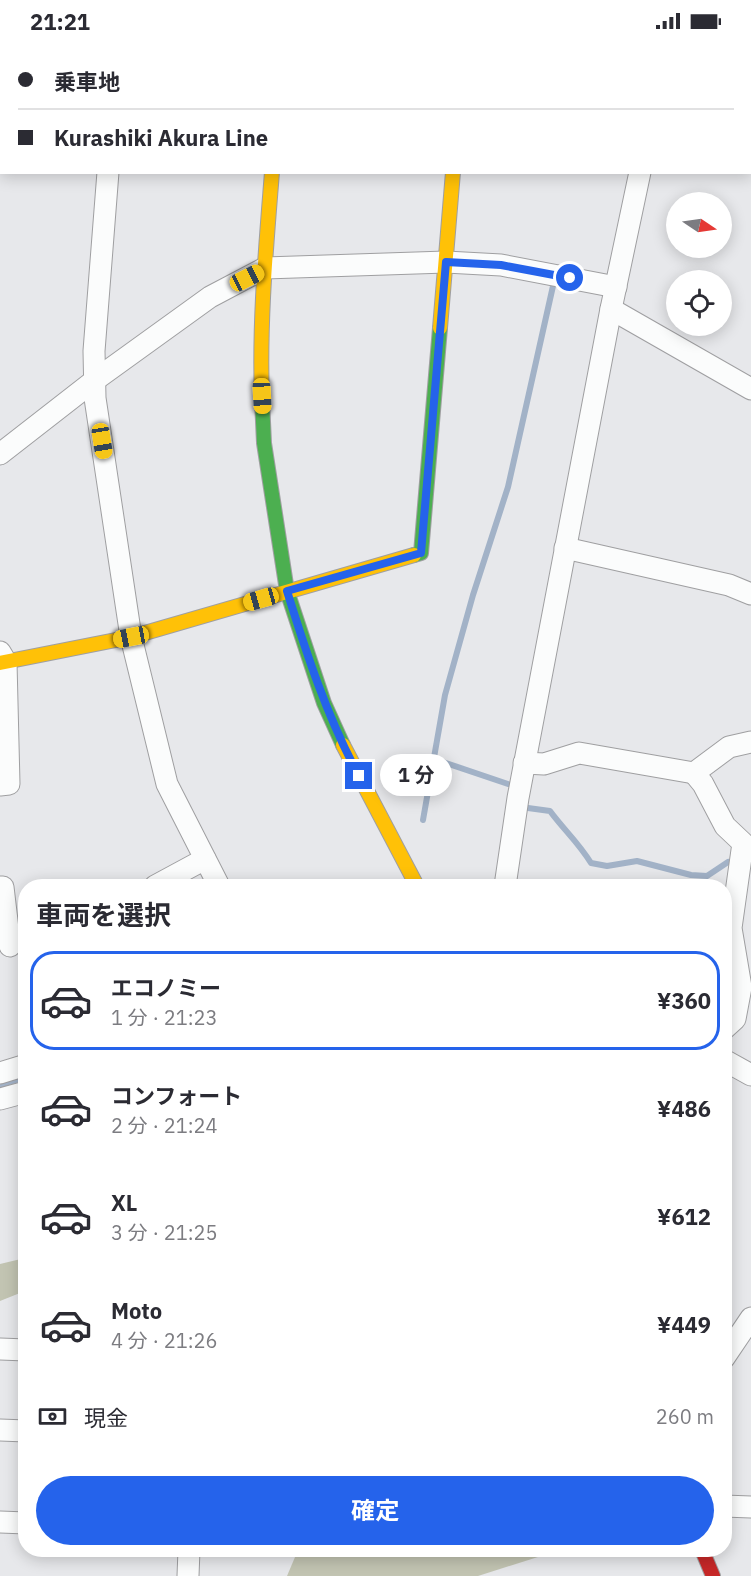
<!DOCTYPE html>
<html lang="ja">
<head>
<meta charset="utf-8">
<style>
	body { margin:0; font-family:"IBM Plex Sans","Noto Sans JP",sans-serif; background:#f7f7f7; color:#2b2b33; height:100vh; display:flex; flex-direction:column; font-size:22px; white-space:nowrap }
	* { box-sizing:border-box; margin:0 }
	p { font-size:20px; color:#7c7c81 }
	.icon { flex:none; width:33px; height:33px; fill:none; stroke:currentColor; stroke-width:2; stroke-linecap:round; stroke-linejoin:round }
	.map { position:relative; flex:1; overflow:hidden }
	.panel { position:absolute; left:18px; top:837px; width:714px; height:678px; display:flex; flex-direction:column; background:#fff; border-radius:24px; box-shadow:0 3px 15px #0003 }
	.panel>* { flex:none }
	.guide { position:absolute; left:0px; top:0px; width:752px; height:132px; box-shadow:0 3px 15px #0003; display:grid; align-content:center; height:132px; padding:0 18px; background:#fff }
	.needle { width:39px; rotate:103deg }
	.controls { position:absolute; left:666px; top:150px; display:grid; gap:12px }
	.controls a { display:grid; place-items:center; width:66px; height:66px; border-radius:50%; background:#fff; box-shadow:0 3px 15px #0003; font-size:30px }
	.end { position:absolute; width:27px; height:27px; margin:-14px; border:8px solid #2563eb; background:#fff; box-shadow:0 0 0 3px #fff }
	.from { border-radius:50% }
	.bubble { position:absolute; height:42px; border-radius:21px; background:#fff; box-shadow:0 3px 15px #0003; font-size:20px; font-weight:700; line-height:42px; text-align:center }
	.car { position:absolute; width:18px; height:36px; margin:-18px -9px; border-radius:8px; box-shadow:0 0 4px 2px #0007; background:linear-gradient(#f5c518 24%,#345 0 40%,#f5c518 0 76%,#345 0 86%,#f5c518 0) }
	.guide b { display:flex; align-items:center; gap:21px; height:57px; font-size:22px }
	.guide b+b { border-top:2px solid #e1e1e2 }
	.guide i { width:15px; height:15px; background:#2b2b33 }
	ul { padding:0; list-style:none }
	li { display:flex; align-items:center; gap:18px; height:99px; margin:0 12px 9px; padding:0 6px; border:3px solid transparent; border-radius:24px }
	li div { flex:1 }
	li b { display:block; font-size:22px }
	li em { font-style:normal; font-weight:700 }
	li.selected { border-color:#2563eb }
	li>.icon { width:54px; height:54px; stroke-width:1.5 }
	h2 { padding:0 18px; font-size:27px; line-height:72px }
	.pay { display:flex; align-items:center; gap:15px; height:66px; padding:0 18px; font-size:22px }
	.pay p { margin-inline-start:auto }
	.primary-button { display:flex; gap:12px; margin-top:auto; padding:12px 18px }
	.primary-button a { flex:1; height:69px; border-radius:36px; background:#2563eb; color:#fff; font-size:24px; font-weight:700; line-height:69px; text-align:center }
	.status { display:flex; justify-content:space-between; align-items:center; height:42px; padding:0 30px; background:#fff; direction:ltr }
	.status svg { height:16px; fill:currentColor }
	.map>svg:first-child { display:block }
	.forest { fill:#c2c4b2 }
	.lines { fill:none; stroke-linecap:round; stroke-linejoin:round }
	.stream { stroke:#a2b2c7; stroke-width:6 }
	.street-casing { stroke:#9f9fa1; stroke-width:23 }
	.fast-casing { stroke:#9f9fa1; stroke-width:16 }
	.slow-casing { stroke:#9f9fa1; stroke-width:16 }
	.jam-casing { stroke:#9f9fa1; stroke-width:16 }
	.street { stroke:#fbfcfc; stroke-width:21 }
	.fast { stroke:#4caf50; stroke-width:14 }
	.slow { stroke:#ffc107; stroke-width:14 }
	.jam { stroke:#c62828; stroke-width:14 }
	.route { stroke:#2563eb; stroke-width:8 }
</style>
</head>
<body>
<div class="status"><b>21:21</b><svg viewBox="0 0 49 12"><path d="M0 12V9h3v3zM5 12V6h3v6zM10 12V3h3v9zM15 12V0h3v12zM26 1h20v11H26zM47 4h2v5h-2z"/></svg></div>
<div class="map">
<svg width="751" height="1534" viewBox="0 0 751 1534">
	<rect width="100%" height="100%" fill="#e7e8eb"/>
	<!-- forest -->
	<g class="forest">
		<polygon points="25,1216 25,1249 0,1259 0,1222"/>
		<polygon points="298,1508 560,1508 478,1534 287,1534"/>
	</g>
	<g class="lines">
		<!-- stream -->
		<g class="stream">
			<polyline points="434,717 508,742"/>
			<path d="M528,766L550,769C564,788 578,800 591,821L607,824L637,819L691,833L707,834L728,820"/>
			<polyline points="423,778 445,653 473,553 508,445 553,244"/>
			<polyline points="0,1043 26,1035"/>
		</g>
		<defs>
			<g id="street">
				<polyline points="669,0 672,2"/>
				<polyline points="119,2 119,0"/>
				<polyline points="463,2 463,0"/>
				<polyline points="750,68 751,68"/>
				<polyline points="108,130 94,309 95,356 131,595 167,742 219,844"/>
				<polyline points="611,267 751,347"/>
				<polyline points="0,412 95,338 210,255 265,226 446,220 501,223 616,245"/>
				<polyline points="565,506 729,543 751,552"/>
				<polyline points="0,610 6,620 9,742 0,743"/>
				<polyline points="524,721 544,722 579,711 694,731 729,705 751,700"/>
				<polyline points="694,731 703,742 725,784 743,801 731,886 741,945 735,977 724,987"/>
				<polyline points="155,844 205,817"/>
				<polyline points="505,844 518,756 611,267 640,130"/>
				<polyline points="0,845 3,845 10,904"/>
				<polyline points="724,1018 751,1033"/>
				<polyline points="0,1031 26,1023"/>
				<polyline points="0,1057 26,1050"/>
				<polyline points="0,1307 26,1308"/>
				<polyline points="724,1316 751,1276"/>
				<polyline points="0,1388 26,1389"/>
				<polyline points="724,1464 751,1465"/>
				<polyline points="0,1480 26,1481"/>
				<polyline points="188,1534 189,1508"/>
			</g>
			<g id="fast">
				<polyline points="282,0 282,2"/>
				<polyline points="262,358 264,401 287,549 324,661 343,703"/>
				<polyline points="414,513 421,511 440,286"/>
			</g>
			<g id="slow">
				<polyline points="440,286 453,130"/>
				<path d="M262,358C259,282 266,206 272,130"/>
				<polyline points="0,621 131,595 414,513"/>
				<polyline points="343,703 417,844"/>
			</g>
			<polyline id="jam" points="702,1508 713,1534"/>
		</defs>
		<!-- street casing -->
		<use href="#street" class="street-casing"/>
		<!-- fast casing -->
		<use href="#fast" class="fast-casing"/>
		<!-- slow casing -->
		<use href="#slow" class="slow-casing"/>
		<!-- jam casing -->
		<use href="#jam" class="jam-casing"/>
		<!-- street -->
		<use href="#street" class="street"/>
		<!-- fast -->
		<use href="#fast" class="fast"/>
		<!-- slow -->
		<use href="#slow" class="slow"/>
		<!-- jam -->
		<use href="#jam" class="jam"/>
	</g>
	<g class="lines">
		<!-- route -->
		<path class="route" d="M359,734C327,675 307,613 287,549L421,511L446,220L501,223L570,236"/>
	</g>
</svg>
<div class="controls">
<a><svg class="needle" viewBox="-14 -14 28 28"><path d="M0-13l5 13h-10z" fill="#e53935"/><path d="M0 13l5-13h-10z" fill="#7c7c81"/></svg></a>
<a><svg class="icon" aria-label="locate" viewBox="0 0 24 24"><circle cx="12" cy="12" r="6"/><path d="M12 2v4M12 18v4M2 12h4M18 12h4"/></svg></a>
</div>
<i class="end from" style="left:570px;top:236px"></i>
<i class="end" style="left:359px;top:734px"></i>
<div class="bubble" style="left:380px;top:712px;width:72px">1 分</div>
<i class="car" style="left:247px;top:236px;rotate:63deg"></i>
<i class="car" style="left:262px;top:354px;rotate:177deg"></i>
<i class="car" style="left:102px;top:399px;rotate:171deg"></i>
<i class="car" style="left:261px;top:557px;rotate:254deg"></i>
<i class="car" style="left:131px;top:595px;rotate:259deg"></i>
<div class="guide">
<b><i class="from"></i>乗車地</b>
<b><i></i>Kurashiki Akura Line</b>
</div>
<section class="panel">
<h2>車両を選択</h2>
<ul>
<li class="selected"><svg class="icon" aria-label="car" viewBox="0 0 24 24"><path d="M5 17H2v-5l4-1 3-4h7l3 4 3 1v5h-3M9 17h6M6 11h13"/><circle cx="7" cy="17" r="2"/><circle cx="17" cy="17" r="2"/></svg><div><b>エコノミー</b><p>1 分 · 21:23</p></div><em>¥360</em></li>
<li><svg class="icon" aria-label="car" viewBox="0 0 24 24"><path d="M5 17H2v-5l4-1 3-4h7l3 4 3 1v5h-3M9 17h6M6 11h13"/><circle cx="7" cy="17" r="2"/><circle cx="17" cy="17" r="2"/></svg><div><b>コンフォート</b><p>2 分 · 21:24</p></div><em>¥486</em></li>
<li><svg class="icon" aria-label="car" viewBox="0 0 24 24"><path d="M5 17H2v-5l4-1 3-4h7l3 4 3 1v5h-3M9 17h6M6 11h13"/><circle cx="7" cy="17" r="2"/><circle cx="17" cy="17" r="2"/></svg><div><b>XL</b><p>3 分 · 21:25</p></div><em>¥612</em></li>
<li><svg class="icon" aria-label="car" viewBox="0 0 24 24"><path d="M5 17H2v-5l4-1 3-4h7l3 4 3 1v5h-3M9 17h6M6 11h13"/><circle cx="7" cy="17" r="2"/><circle cx="17" cy="17" r="2"/></svg><div><b>Moto</b><p>4 分 · 21:26</p></div><em>¥449</em></li>
</ul>
<div class="pay"><svg class="icon" aria-label="cash" viewBox="0 0 24 24"><path d="M3 7h18v10H3z"/><circle cx="12" cy="12" r="2"/></svg>現金<p>260 m</p></div>
<div class="primary-button"><a>確定</a></div>
</section>
</div>
</body>
</html>
